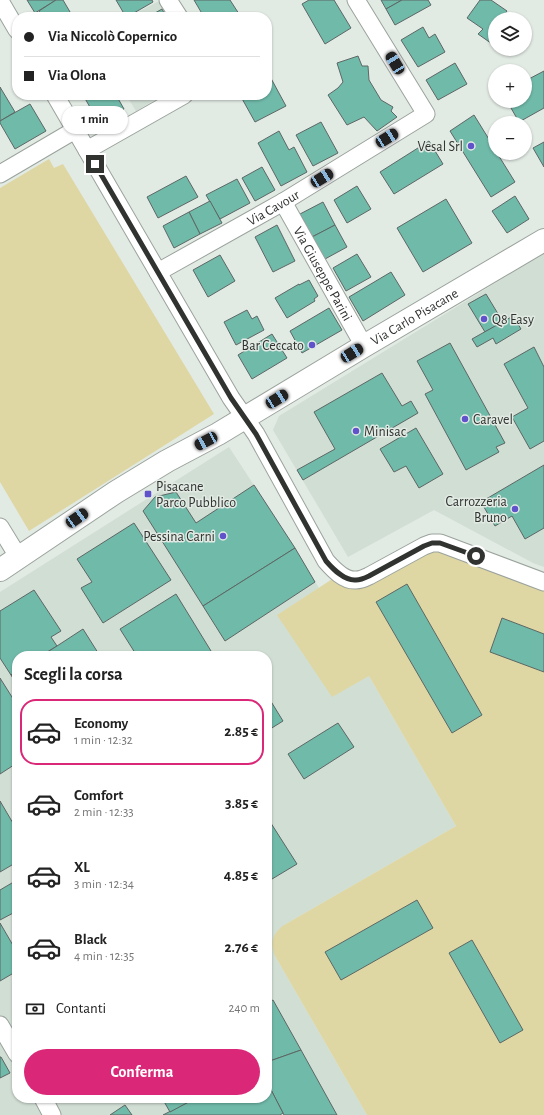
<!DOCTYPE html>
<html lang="it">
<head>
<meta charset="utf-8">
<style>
	body { margin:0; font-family:"Alegreya Sans",sans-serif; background:#f2f2f2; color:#222; height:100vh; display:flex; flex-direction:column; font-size:15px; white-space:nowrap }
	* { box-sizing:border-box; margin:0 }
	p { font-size:13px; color:#767676 }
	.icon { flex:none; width:22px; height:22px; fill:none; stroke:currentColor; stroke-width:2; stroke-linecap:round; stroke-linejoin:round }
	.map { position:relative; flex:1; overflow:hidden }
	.sheet { position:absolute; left:12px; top:651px; width:260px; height:452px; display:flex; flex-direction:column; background:#fff; border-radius:16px; box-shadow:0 1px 3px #0004 }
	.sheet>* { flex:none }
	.top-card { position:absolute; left:12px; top:12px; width:260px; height:88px; border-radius:16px; box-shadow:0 1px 3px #0004; display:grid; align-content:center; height:88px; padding:0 12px; background:#fff }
	.controls { position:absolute; left:488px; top:12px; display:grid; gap:8px }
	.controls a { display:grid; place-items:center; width:44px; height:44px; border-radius:50%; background:#fff; box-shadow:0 1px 3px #0004; font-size:20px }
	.end { position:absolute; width:18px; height:18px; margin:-9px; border:5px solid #303330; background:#fff; box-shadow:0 0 0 2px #fff }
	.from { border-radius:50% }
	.bubble { position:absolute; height:28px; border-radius:14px; background:#fff; box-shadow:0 1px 3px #0004; font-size:13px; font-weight:600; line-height:28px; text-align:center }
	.car { position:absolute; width:12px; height:24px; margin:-12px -6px; border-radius:5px; box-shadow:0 0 3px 1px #0007; background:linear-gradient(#222 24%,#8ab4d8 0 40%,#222 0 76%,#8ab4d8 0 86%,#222 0) }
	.top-card b { display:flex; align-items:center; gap:14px; height:38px; font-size:15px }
	.top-card b+b { border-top:1px solid #e0e0e0 }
	.top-card i { width:10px; height:10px; background:#222 }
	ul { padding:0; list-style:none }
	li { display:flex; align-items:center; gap:12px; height:66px; margin:0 8px 6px; padding:0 4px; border:2px solid transparent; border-radius:16px }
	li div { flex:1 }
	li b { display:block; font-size:15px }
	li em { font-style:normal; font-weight:600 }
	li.current { border-color:#db2777 }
	li>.icon { width:36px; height:36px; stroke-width:1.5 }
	h2 { padding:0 12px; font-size:18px; line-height:48px }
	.pay { display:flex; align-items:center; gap:10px; height:44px; padding:0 12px; font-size:15px }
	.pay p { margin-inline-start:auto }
	.button { display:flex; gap:8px; margin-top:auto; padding:8px 12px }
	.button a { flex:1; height:46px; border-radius:24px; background:#db2777; color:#fff; font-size:16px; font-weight:600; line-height:46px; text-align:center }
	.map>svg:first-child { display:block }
	.built { fill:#d1ded4; fill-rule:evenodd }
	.green { fill:#dfd7a3 }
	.building { fill:#70baaa; stroke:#5d6764 }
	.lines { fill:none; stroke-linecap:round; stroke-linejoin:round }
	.street-casing { stroke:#9ba39d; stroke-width:19 }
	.secondary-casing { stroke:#9ba39d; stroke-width:24 }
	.street { stroke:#fff; stroke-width:17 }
	.secondary { stroke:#fff; stroke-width:22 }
	.route { stroke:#303330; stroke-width:5 }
	.poi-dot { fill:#6052ca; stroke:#e2eae4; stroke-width:1.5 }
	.labels { text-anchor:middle; stroke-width:3; stroke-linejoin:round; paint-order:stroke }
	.poi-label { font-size:14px; fill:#303330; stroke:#e2eae4; text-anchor:end }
	.street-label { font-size:14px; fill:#303330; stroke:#e2eae4 }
</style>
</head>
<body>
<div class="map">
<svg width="544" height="1115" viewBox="0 0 544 1115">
	<rect width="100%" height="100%" fill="#e2eae4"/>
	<!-- built -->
	<g class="built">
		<polygon points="159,1 169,17 128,17"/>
		<polygon points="126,95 163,95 136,111"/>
		<polygon points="544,253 544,567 533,563 434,510 348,557 273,430 279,416"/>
		<path d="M229,447L295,548L319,588L278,615L369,676L456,826L284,925L275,956L367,1115H0V592ZM17,656H267V1098H17Z"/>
	</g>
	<!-- green -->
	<g class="green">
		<polygon points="49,159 54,168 63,164 214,414 29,531 0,482 0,188"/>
		<path d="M424,546L544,582V1115H367L275,956C270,942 272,934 284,925L456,826L369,676L332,697L277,615L340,574L347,578Z"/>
	</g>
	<!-- building -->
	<g class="building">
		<polygon points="27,0 56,0 35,13"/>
		<polygon points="56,0 63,0 73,17 42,17 39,11"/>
		<polygon points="116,0 152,0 153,2 127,17 126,17"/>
		<polygon points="194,0 230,0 241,17 204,17"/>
		<polygon points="309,0 334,0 351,28 325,44 302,4"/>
		<polygon points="381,0 402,0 386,9"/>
		<polygon points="402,0 428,0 431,5 395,25 386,9"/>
		<polygon points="480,0 491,0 507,11 502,18 503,19 495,19 495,46 478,34 483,29 467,18"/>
		<polygon points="162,9 166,17 148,17"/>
		<polygon points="423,27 429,38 435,34 445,52 418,67 401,40"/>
		<polygon points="358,56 362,66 368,66 369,80 381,100 393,107 391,111 397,117 377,131 364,117 347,125 328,95 338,88 343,82 337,63"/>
		<polygon points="455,63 467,84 438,100 426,80"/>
		<polygon points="267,71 286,106 255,122 240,95 267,95"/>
		<polygon points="544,71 544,108 519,122 507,101 525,101 525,81"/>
		<polygon points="0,87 15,112 0,121"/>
		<polygon points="83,95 116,95 124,109 99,123"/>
		<polygon points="30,104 46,131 15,149 0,123 0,121"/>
		<polygon points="474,115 495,149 495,153 497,153 515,182 491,197 450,131"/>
		<polygon points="321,122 338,153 313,166 296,135"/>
		<polygon points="279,131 289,150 294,147 307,172 281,186 258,143"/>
		<polygon points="429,141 443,164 394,194 380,172"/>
		<polygon points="544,142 544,167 533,148"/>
		<polygon points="262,167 275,190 255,201 242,178"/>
		<polygon points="186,176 198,197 158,218 147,197"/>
		<polygon points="237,179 250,203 220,219 206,195"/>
		<polygon points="357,186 371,209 347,223 334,200"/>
		<polygon points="515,196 529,219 507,233 492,211"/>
		<polygon points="446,199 472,243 423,272 397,228"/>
		<polygon points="210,201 222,223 200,234 189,212"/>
		<polygon points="323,202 335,225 312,237 300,214"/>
		<polygon points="189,212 200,234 174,248 163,226"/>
		<polygon points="277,225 295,261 273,272 255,237"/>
		<polygon points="335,225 347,247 325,259 312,237"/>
		<polygon points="357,254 371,277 346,291 333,268"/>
		<polygon points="220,255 235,281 208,297 193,270"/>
		<polygon points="391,272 405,295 363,321 349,297"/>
		<polygon points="309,280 318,296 314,299 315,301 287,318 275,298 299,284 299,285"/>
		<polygon points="486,294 503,322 485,332 468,304"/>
		<polygon points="329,308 342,330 302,353 290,331"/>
		<polygon points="247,310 252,319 257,316 264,330 236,345 224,322"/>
		<polygon points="513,316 521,329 496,344 493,338 477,347 472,339"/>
		<polygon points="272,334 287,358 252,379 238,355"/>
		<polygon points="450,343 505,443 496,447 499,452 466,470 425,394 433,390 417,361"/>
		<polygon points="534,347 544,367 544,441 530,449 512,417 528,408 504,364"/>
		<polygon points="382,373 402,406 411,401 418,413 303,480 297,470 335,449 314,412"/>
		<polygon points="416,428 443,474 419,488 406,466 394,472 380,449"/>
		<polygon points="544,465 544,528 525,539 512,516 495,526 481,502"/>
		<polygon points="254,485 295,548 203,606 143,511 155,497 176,492 196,523"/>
		<polygon points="134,523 171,580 103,623 81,588 92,582 77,559"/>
		<polygon points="295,548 315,582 225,641 203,606"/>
		<polygon points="407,584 482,715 452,733 376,602"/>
		<polygon points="34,590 61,631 51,637 57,646 41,656 17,656 17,671 11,675 0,658 0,611"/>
		<polygon points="176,594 211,651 203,656 137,656 120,629"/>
		<polygon points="502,618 544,634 544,672 490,652"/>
		<polygon points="83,629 100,656 41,656 57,646"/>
		<polygon points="17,671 17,685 11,675"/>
		<polygon points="0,678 17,705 17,763 0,774"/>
		<polygon points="267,695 283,721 267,731"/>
		<polygon points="338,723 354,747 304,779 288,754"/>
		<polygon points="0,801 17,830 17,862 0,872"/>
		<polygon points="267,817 297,864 267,882"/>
		<polygon points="17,880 17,911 0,920 0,890"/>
		<polygon points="417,900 433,928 341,980 325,952"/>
		<polygon points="0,923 14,947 17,945 17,971 0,981"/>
		<polygon points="472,940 523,1030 500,1043 449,953"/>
		<polygon points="273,1000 301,1050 267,1062 267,1003"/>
		<polygon points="301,1050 337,1115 284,1115 267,1082 267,1062"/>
		<polygon points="0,1057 1,1057 10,1073 0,1078"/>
		<polygon points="267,1082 283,1113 280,1115 163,1115 196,1098 267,1098"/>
		<polygon points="162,1098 196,1098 170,1112"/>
		<polygon points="125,1105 132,1115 110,1115"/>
	</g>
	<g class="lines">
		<defs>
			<g id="street">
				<polyline points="168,0 179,17"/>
				<polyline points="0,1 17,30"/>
				<path d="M55,95L231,398L256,434L326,561C333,569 344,581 356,580C361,580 365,578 369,576L424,546L432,543H440L544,582"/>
				<polyline points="87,150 184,95"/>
				<polyline points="0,174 75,130"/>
				<path id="s1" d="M283,202L364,346"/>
				<path id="s2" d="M158,272L283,202L426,114L356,0"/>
				<polyline points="0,527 19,558"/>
				<polyline points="0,1025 17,1054"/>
				<polyline points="43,1098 52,1115"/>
			</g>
			<g id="secondary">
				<path id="s3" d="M0,570L116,492L167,461L218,434L364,346L544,240"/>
			</g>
		</defs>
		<!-- street casing -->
		<use href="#street" class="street-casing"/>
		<!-- secondary casing -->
		<use href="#secondary" class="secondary-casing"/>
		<!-- street -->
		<use href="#street" class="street"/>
		<!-- secondary -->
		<use href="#secondary" class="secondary"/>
	</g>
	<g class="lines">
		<!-- route -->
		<path class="route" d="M95,164L231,398L256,434L326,561C333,569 344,581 356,580C361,580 365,578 369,576L424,546L432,543H440L476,556"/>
	</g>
	<!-- markers -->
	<g class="poi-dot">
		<circle cx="471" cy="146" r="4"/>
		<circle cx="484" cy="319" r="4"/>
		<circle cx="312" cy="345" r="4"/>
		<circle cx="465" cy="419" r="4"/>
		<circle cx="356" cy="431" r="4"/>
		<rect x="144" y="490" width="8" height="8" rx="2"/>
		<circle cx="515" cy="509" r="4"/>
		<circle cx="223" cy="536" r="4"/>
	</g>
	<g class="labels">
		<!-- poi labels -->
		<g class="poi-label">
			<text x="463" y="151">Vesal Srl</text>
			<text x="492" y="324" text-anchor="start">Q8 Easy</text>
			<text x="304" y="350">Bar Ceccato</text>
			<text x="473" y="424" text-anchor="start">Caravel</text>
			<text x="364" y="436" text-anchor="start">Minisac</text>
			<text x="156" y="491" text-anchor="start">Pisacane<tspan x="156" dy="16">Parco Pubblico</tspan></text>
			<text x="507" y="506">Carrozzeria<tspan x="507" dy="16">Bruno</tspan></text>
			<text x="215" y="541">Pessina Carni</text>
		</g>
		<!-- street labels -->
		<g class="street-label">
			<text dy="5" stroke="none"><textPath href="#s2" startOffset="132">Via Cavour</textPath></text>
			<text dy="5" stroke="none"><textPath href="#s1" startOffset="82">Via Giuseppe Parini</textPath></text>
			<text dy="5" stroke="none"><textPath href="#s3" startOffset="486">Via Carlo Pisacane</textPath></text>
		</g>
	</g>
</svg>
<div class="controls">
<a><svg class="icon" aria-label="layers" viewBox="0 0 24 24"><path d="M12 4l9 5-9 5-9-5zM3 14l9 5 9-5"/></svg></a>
<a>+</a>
<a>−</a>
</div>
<i class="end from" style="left:476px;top:556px"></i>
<i class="end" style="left:95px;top:164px"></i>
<div class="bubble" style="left:62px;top:106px;width:66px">1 min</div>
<i class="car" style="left:395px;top:63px;rotate:329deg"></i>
<i class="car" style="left:387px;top:138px;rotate:58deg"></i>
<i class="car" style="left:322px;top:178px;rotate:59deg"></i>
<i class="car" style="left:352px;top:353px;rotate:58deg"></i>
<i class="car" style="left:277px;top:399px;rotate:58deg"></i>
<i class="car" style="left:206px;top:441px;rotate:242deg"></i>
<i class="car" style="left:77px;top:518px;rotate:55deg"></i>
<div class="top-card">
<b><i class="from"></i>Via Niccolò Copernico</b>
<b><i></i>Via Olona</b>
</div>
<section class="sheet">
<h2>Scegli la corsa</h2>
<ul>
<li class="current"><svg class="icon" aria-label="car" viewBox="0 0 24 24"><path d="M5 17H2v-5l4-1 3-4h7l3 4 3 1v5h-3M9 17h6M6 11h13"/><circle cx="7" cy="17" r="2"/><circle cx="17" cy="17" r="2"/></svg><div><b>Economy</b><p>1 min · 12:32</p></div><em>2.85 €</em></li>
<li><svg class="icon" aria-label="car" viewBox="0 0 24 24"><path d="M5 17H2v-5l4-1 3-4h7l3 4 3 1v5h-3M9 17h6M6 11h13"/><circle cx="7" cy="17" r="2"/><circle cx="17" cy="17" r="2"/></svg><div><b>Comfort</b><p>2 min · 12:33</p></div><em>3.85 €</em></li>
<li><svg class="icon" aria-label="car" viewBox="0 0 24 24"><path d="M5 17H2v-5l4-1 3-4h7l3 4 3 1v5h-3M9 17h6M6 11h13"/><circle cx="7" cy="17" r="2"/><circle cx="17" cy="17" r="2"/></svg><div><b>XL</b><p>3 min · 12:34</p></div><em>4.85 €</em></li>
<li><svg class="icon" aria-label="car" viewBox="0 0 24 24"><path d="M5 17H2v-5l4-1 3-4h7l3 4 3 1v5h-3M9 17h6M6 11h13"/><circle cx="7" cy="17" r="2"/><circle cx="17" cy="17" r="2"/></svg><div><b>Black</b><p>4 min · 12:35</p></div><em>2.76 €</em></li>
</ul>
<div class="pay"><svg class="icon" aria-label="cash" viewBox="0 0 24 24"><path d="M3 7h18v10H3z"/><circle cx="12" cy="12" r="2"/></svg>Contanti<p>240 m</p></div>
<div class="button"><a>Conferma</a></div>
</section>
</div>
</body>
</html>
